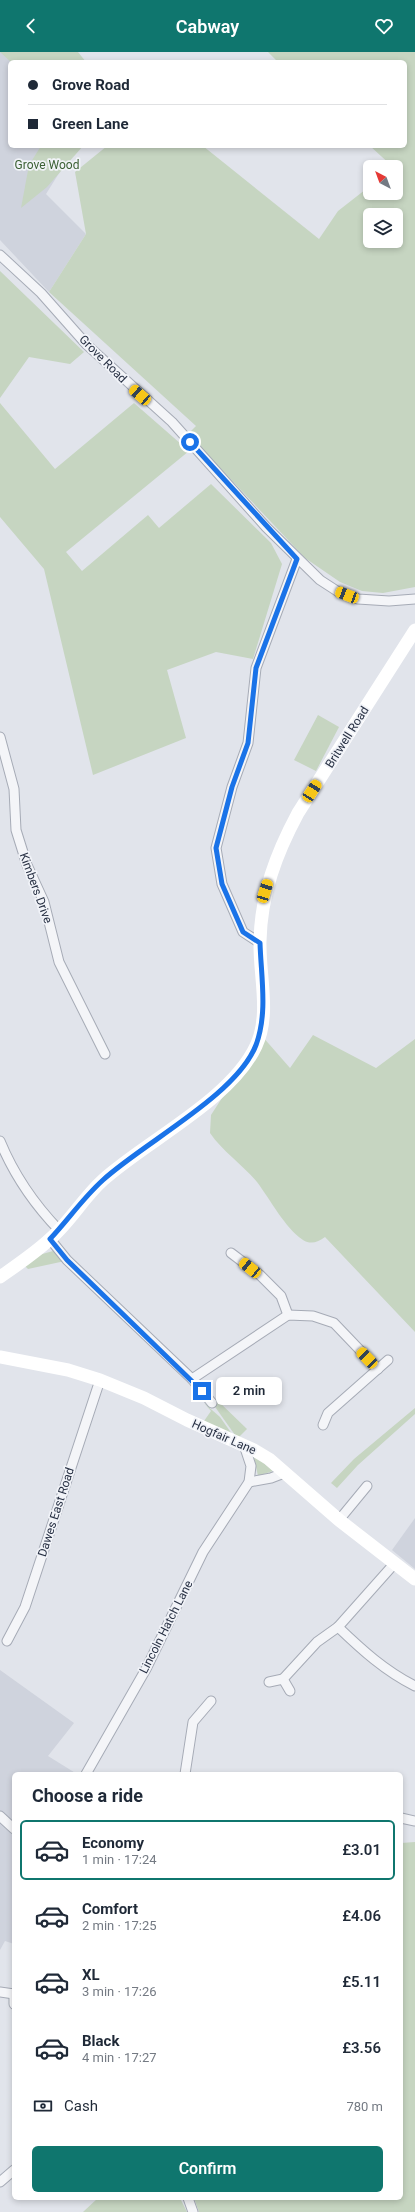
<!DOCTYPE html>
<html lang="en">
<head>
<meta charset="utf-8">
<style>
	body { margin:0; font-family:Roboto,sans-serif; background:#f2f2f3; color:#1f2937; height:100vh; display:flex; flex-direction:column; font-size:15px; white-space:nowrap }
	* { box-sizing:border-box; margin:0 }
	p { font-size:13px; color:#747a83 }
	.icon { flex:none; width:22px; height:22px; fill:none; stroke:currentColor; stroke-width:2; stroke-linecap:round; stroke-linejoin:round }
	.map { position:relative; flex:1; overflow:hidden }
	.sheet { position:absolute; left:12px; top:1720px; width:391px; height:428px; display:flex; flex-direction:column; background:#fff; border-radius:6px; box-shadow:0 2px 6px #0003 }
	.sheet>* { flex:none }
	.hud { position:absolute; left:8px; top:8px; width:399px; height:88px; border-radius:6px; box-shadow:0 2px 6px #0003; display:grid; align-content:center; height:88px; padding:0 20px; background:#fff }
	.needle { width:26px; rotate:319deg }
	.fabs { position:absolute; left:363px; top:108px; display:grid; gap:8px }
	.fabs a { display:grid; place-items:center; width:40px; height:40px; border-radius:6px; background:#fff; box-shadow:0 2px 6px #0003; font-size:20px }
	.end { position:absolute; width:18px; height:18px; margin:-9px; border:5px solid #1a73e8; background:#fff; box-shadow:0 0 0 2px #fff }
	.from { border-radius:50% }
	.bubble { position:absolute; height:28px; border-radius:6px; background:#fff; box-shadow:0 2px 6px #0003; font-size:13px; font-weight:600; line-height:28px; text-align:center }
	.car { position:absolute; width:12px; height:24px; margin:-12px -6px; border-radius:5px; box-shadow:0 0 3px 1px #0007; background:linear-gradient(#f5c518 24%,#345 0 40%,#f5c518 0 76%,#345 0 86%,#f5c518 0) }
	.hud b { display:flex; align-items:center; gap:14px; height:38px; font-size:15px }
	.hud b+b { border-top:1px solid #e0e1e3 }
	.hud i { width:10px; height:10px; background:#1f2937 }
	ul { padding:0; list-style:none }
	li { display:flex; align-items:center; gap:12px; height:60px; margin:0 8px 6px; padding:0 12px; border:2px solid transparent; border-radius:6px }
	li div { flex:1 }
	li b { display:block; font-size:15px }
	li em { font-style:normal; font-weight:600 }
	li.on { border-color:#0f766e }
	li>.icon { width:36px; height:36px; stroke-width:1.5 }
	h2 { padding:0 20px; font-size:18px; line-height:48px }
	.pay { display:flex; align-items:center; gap:10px; height:44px; padding:0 20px; font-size:15px }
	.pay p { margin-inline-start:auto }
	.cta { display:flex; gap:8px; margin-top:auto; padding:8px 20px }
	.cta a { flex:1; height:46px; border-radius:6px; background:#0f766e; color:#fff; font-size:16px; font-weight:600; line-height:46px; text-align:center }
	header { display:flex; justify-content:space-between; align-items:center; height:52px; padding:0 20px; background:#0f766e; color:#fff; font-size:18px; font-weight:600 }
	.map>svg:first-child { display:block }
	.built { fill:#cfd3dd }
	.green { fill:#c6d5c1; fill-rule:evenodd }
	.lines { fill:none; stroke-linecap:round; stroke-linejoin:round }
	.street-casing { stroke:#a6abb6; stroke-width:11 }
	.street { stroke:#f4f5f8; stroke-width:9 }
	.secondary { stroke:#fff; stroke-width:13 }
	.route { stroke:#1a73e8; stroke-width:5 }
	.labels { text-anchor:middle; stroke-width:3.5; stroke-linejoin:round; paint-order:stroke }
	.park-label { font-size:12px; fill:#3b6034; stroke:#f1f3f8 }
	.street-label { font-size:12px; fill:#283144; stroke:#f1f3f8 }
</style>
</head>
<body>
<header><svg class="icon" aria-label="back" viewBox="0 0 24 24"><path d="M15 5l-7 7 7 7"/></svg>Cabway<svg class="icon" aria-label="heart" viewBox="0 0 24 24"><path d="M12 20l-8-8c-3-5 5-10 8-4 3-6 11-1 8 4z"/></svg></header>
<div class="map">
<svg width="415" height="2160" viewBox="0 0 415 2160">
	<rect width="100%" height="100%" fill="#e1e4eb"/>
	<!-- built -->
	<g class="built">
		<polygon points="0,0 64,10 10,10 10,94 76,94 46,142 86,182 49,240 0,188"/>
		<polygon points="415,1466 415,1517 392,1498"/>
		<polygon points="0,1618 74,1671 48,1704 77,1722 14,1722 14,1892 5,1889 0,1898"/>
	</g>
	<!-- green -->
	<g class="green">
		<polygon points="0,0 78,0 86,10 11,10"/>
		<path d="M268,0H415V535L383,541L362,539L340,530L305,506L188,382L196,374L49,240L86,182L75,120L107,94H203L319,187L338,159L370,134V141H396V115H393L370,94H405V10H278ZM370,163H396V189H370Z"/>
		<polygon points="41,94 83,94 47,135 21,156 29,113"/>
		<polygon points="0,219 84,300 70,312 29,305 0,346"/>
		<polygon points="0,351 55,417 134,351 189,399 66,500 82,519 148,463 159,476 211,432 271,491 282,512 253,607 216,600 167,618 186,686 93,723 44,517 0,465"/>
		<polygon points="318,663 339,675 316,719 294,708"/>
		<path d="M313,983L376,1016L415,987V1280L325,1185C318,1190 311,1193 303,1188C285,1176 270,1147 257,1130C242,1112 223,1100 210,1081L211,1063L262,984L290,1016Z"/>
		<polygon points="53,1199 59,1201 65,1209 28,1217 25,1214 39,1203"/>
		<polygon points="217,1348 247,1377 239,1385 235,1383 213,1352"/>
		<polygon points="204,1351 220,1365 232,1382 204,1369 211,1359"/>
		<polygon points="415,1356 415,1362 358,1413 337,1436 331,1431 354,1407"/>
		<polygon points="255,1404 273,1419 258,1424 254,1406"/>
		<polygon points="415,1790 415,2160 199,2160 194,2146 401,2146 401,1791"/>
		<polygon points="98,2146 180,2146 187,2160 83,2160"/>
	</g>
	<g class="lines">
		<defs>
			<g id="street">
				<polyline points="0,203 41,241 87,293 172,370 266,475 320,528 337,539 358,547 389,549 415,547"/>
				<polyline points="0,685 14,737 16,778 27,813 44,850 59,910 105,1002"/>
				<polyline points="260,891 243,880 222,832 216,796 232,735 248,691 256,616 297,507"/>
				<path d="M0,1089C14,1123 34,1152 59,1178"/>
				<polyline points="50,1187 67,1208 192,1327 212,1351"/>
				<polyline points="231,1201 260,1223 281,1244 288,1263"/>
				<polyline points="192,1327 288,1263 313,1264 334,1271 378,1317"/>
				<polyline points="323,1373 328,1361 388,1308"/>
				<polyline points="249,1430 271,1426 284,1421"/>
				<polyline points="339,1468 367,1434"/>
				<path d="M394,1512L338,1575C362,1598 385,1619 415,1634"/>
				<polyline points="7,1589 25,1555 100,1328"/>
				<polyline points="283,1627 317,1590 338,1575"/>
				<polyline points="269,1630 283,1627 290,1639"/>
				<polyline points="86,1722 146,1617 203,1500 249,1430 251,1414 244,1393"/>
				<polyline points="185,1722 193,1670 211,1649"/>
				<polyline points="0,1764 14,1777"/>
				<polyline points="401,1766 415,1769"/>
				<polyline points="0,1940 14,1942"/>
				<polyline points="14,1941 14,1952"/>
				<polyline points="0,2130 14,2118"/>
				<polyline points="188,2146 193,2160"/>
			</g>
		</defs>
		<!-- street casing -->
		<use href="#street" class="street-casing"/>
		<!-- street -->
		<use href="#street" class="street"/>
		<!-- secondary -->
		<g class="secondary">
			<path d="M0,1225C17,1213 35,1201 50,1187C70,1170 83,1146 103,1128C146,1089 231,1048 256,994C271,962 259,923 260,889C261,842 276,802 298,761L415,578"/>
			<polyline points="0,1305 68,1318 100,1328 144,1346 187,1368 254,1398 269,1407 339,1468 415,1527"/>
		</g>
	</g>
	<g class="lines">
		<!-- route -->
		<path class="route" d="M190,390L297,507L256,616L248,691L232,735L216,796L222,832L243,880L260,891C261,924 268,961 256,993C237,1043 143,1091 103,1128C83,1146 68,1168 50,1187L67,1208L202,1339"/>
	</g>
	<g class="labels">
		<!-- park labels -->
		<g class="park-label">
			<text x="47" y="117">Grove Wood</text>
		</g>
		<!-- street labels -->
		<g class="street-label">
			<text transform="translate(103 307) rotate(45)" y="4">Grove Road</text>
			<text transform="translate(347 685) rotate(-58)" y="4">Britwell Road</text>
			<text transform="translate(36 836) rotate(70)" y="4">Kimbers Drive</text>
			<text transform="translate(224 1385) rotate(24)" y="4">Hogfair Lane</text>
			<text transform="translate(56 1460) rotate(-72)" y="4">Dawes East Road</text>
			<text transform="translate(166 1575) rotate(-63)" y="4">Lincoln Hatch Lane</text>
		</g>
	</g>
</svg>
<div class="fabs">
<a><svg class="needle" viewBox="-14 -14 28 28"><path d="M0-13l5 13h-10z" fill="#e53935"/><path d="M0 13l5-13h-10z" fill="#747a83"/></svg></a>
<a><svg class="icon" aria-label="layers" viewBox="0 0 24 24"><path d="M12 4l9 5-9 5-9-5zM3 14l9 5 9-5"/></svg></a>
</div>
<i class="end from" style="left:190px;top:390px"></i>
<i class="end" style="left:202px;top:1339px"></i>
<div class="bubble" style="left:216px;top:1325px;width:66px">2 min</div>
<i class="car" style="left:140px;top:343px;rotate:311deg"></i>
<i class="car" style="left:347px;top:543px;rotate:291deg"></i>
<i class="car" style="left:312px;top:739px;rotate:33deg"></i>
<i class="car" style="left:265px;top:839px;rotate:17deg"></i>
<i class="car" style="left:250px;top:1216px;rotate:309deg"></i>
<i class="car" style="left:367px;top:1306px;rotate:316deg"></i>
<div class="hud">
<b><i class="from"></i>Grove Road</b>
<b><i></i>Green Lane</b>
</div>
<section class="sheet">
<h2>Choose a ride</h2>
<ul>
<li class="on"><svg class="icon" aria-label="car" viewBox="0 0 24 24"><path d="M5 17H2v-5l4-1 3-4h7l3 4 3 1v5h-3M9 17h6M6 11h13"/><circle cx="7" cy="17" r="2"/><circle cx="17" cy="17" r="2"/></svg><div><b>Economy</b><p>1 min · 17:24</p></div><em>£3.01</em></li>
<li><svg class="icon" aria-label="car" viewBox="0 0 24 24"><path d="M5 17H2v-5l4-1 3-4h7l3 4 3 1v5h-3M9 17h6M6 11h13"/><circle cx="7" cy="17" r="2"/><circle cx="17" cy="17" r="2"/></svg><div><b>Comfort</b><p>2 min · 17:25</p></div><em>£4.06</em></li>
<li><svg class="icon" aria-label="car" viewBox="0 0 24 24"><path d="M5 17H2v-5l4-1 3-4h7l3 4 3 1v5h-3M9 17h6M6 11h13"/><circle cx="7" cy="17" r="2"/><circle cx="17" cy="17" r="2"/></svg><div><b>XL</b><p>3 min · 17:26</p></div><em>£5.11</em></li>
<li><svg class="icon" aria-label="car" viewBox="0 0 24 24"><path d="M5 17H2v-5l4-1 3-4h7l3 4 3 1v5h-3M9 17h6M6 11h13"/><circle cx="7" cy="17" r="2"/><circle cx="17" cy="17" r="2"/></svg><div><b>Black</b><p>4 min · 17:27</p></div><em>£3.56</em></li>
</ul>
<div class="pay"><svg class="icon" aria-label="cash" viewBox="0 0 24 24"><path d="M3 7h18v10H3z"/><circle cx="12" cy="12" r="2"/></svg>Cash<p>780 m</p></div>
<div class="cta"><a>Confirm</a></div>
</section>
</div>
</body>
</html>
